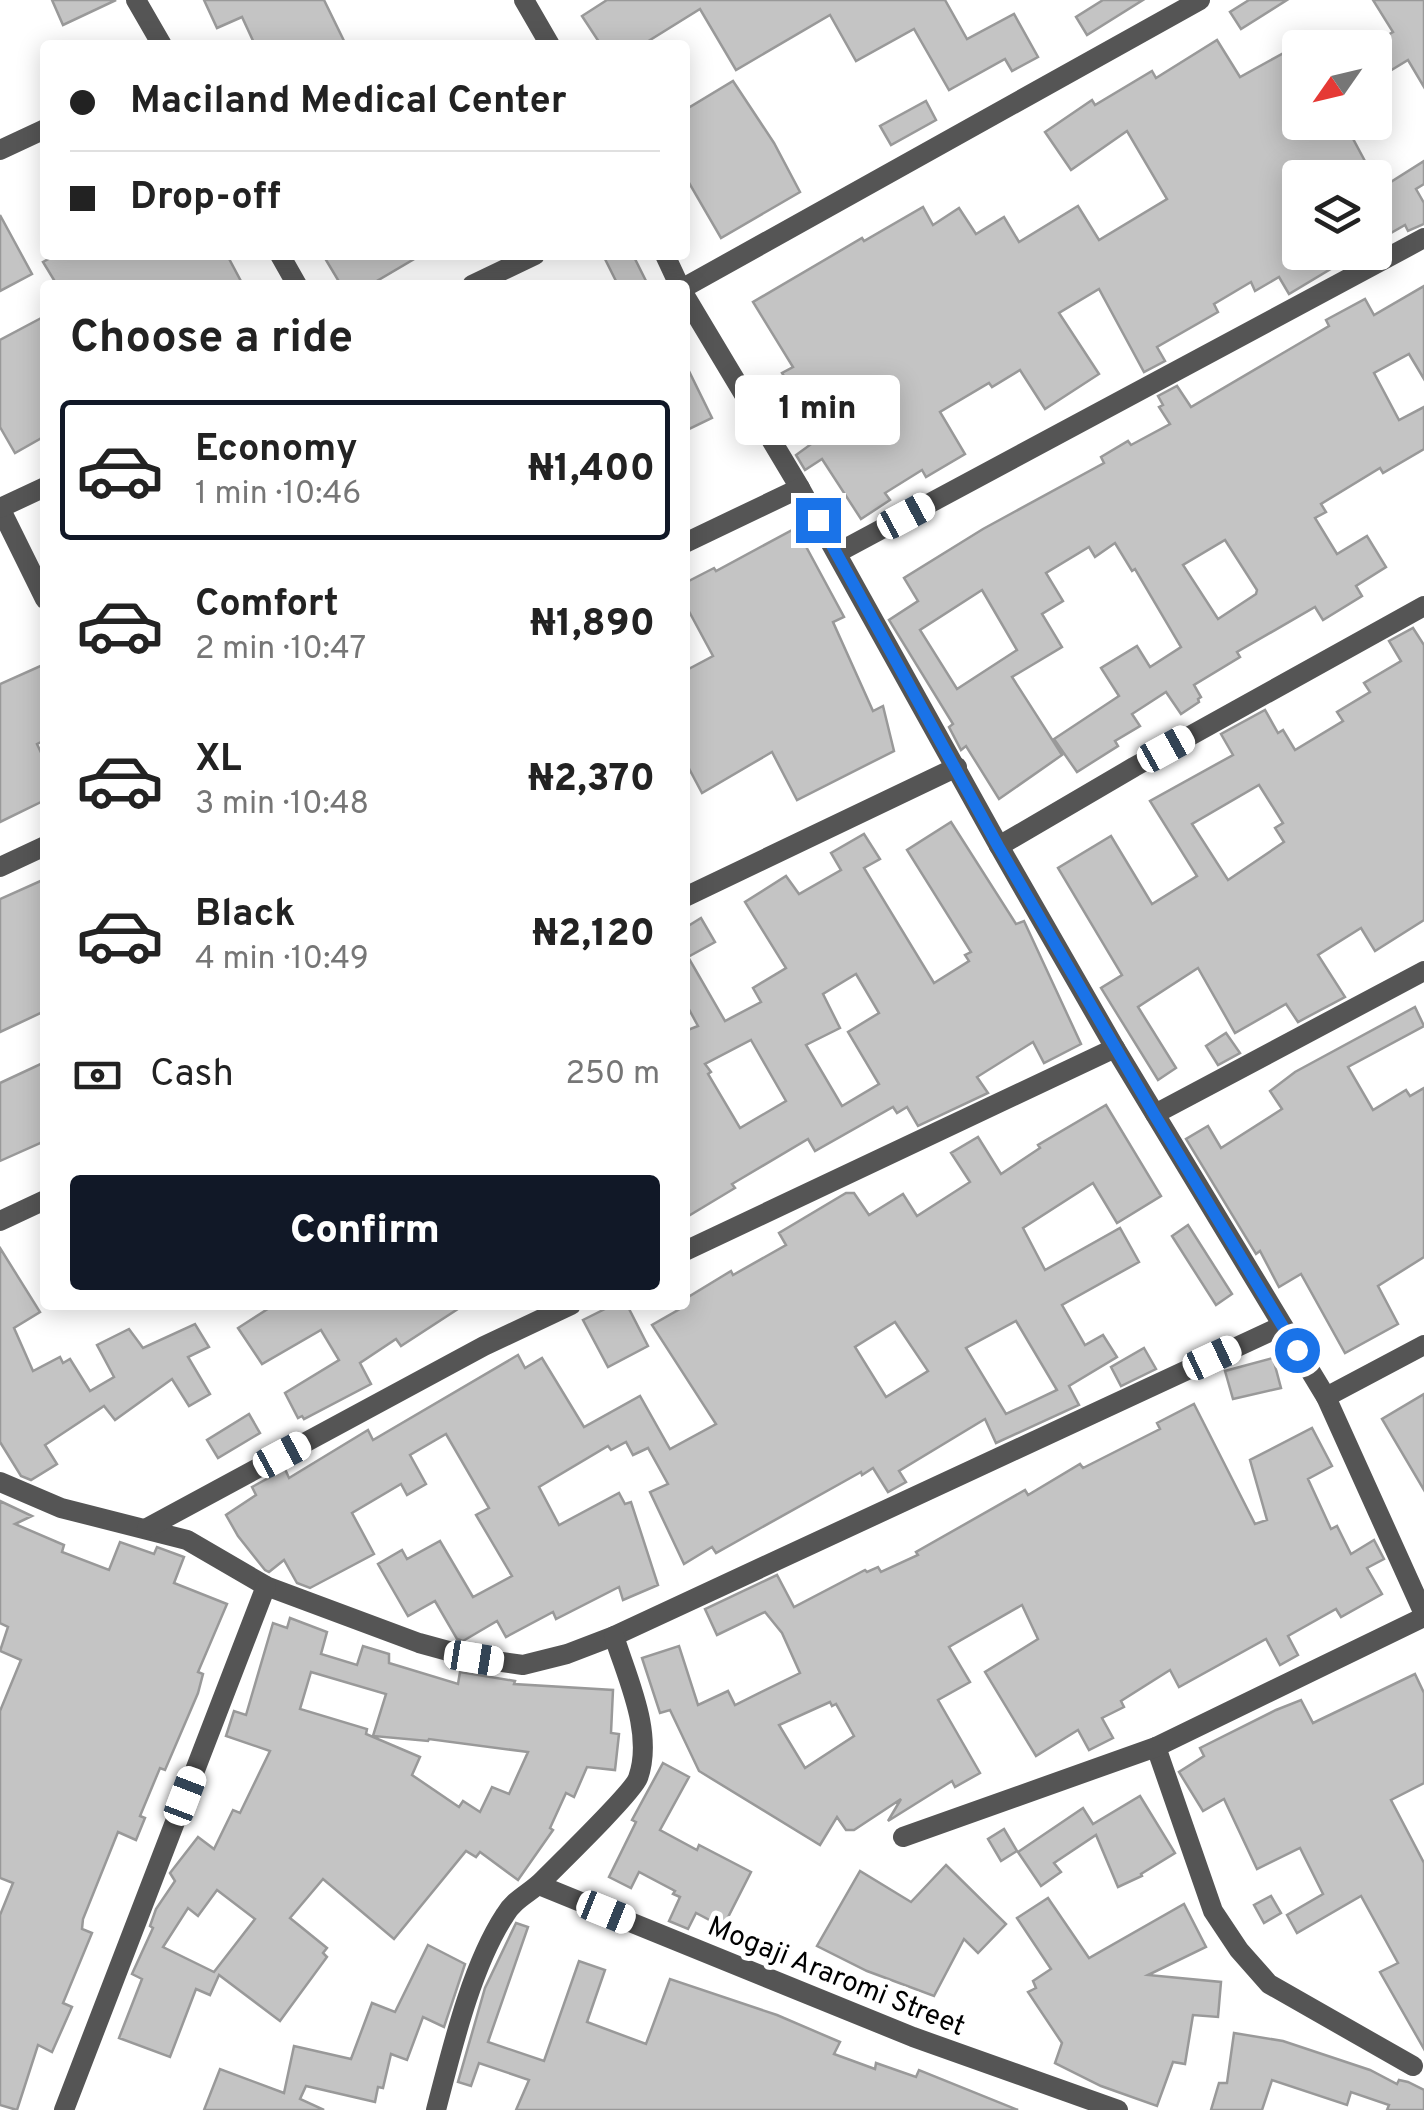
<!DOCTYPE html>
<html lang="en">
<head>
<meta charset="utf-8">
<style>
	body { margin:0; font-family:Overpass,sans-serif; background:#f2f2f2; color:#222; height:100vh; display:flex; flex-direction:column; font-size:38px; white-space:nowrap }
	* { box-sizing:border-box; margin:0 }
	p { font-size:32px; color:#767676 }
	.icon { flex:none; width:55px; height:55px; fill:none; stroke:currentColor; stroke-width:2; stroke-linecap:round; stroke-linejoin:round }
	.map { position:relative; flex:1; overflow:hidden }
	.sheet { position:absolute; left:40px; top:280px; width:650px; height:1030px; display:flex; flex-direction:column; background:#fff; border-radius:10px; box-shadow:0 5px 25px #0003 }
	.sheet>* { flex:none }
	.hud { position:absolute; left:40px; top:40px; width:650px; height:220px; border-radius:10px; box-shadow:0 5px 25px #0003; display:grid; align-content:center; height:220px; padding:0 30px; background:#fff }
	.needle { width:65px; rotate:236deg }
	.controls { position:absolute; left:1282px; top:30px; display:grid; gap:20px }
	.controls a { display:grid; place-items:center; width:110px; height:110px; border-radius:10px; background:#fff; box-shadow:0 5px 25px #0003; font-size:50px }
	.end { position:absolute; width:45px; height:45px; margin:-22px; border:12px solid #1a73e8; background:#fff; box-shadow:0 0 0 5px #fff }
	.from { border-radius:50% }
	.bubble { position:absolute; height:70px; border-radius:10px; background:#fff; box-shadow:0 5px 25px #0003; font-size:32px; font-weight:800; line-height:70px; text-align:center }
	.car { position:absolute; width:30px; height:60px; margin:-30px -15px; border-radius:12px; box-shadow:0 0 8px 2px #0007; background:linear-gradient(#fff 24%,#345 0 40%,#fff 0 76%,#345 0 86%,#fff 0) }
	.hud b { display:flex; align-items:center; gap:35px; height:95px; font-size:38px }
	.hud b+b { border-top:2px solid #e0e0e0 }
	.hud i { width:25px; height:25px; background:#222 }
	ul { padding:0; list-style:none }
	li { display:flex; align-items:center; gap:30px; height:140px; margin:0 20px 15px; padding:0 10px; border:5px solid transparent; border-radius:10px }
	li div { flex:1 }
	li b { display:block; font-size:38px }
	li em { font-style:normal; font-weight:800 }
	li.on { border-color:#111827 }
	li>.icon { width:90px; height:90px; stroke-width:1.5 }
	h2 { padding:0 30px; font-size:45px; line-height:120px }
	.pay { display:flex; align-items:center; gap:25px; height:110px; padding:0 30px; font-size:38px }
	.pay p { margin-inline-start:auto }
	.action { display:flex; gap:20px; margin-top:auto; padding:20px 30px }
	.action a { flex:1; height:115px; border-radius:10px; background:#111827; color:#fff; font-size:40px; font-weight:800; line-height:115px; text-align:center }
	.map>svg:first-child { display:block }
	.building { fill:#c4c4c4; stroke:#999; stroke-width:2.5; fill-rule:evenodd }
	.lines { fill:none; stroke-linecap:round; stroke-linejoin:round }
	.street { stroke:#555; stroke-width:20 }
	.route { stroke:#1a73e8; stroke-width:12 }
	.labels { text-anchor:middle; stroke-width:10; stroke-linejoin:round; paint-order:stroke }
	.street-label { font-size:28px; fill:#000; stroke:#fff }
</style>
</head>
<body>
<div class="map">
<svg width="1424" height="2110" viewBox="0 0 1424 2110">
	<rect width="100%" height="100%" fill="#fff"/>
	<!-- building -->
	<g class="building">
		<polygon points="52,0 116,0 63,25"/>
		<polygon points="204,0 324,0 346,45 255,45 242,17 217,28"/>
		<polygon points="607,0 945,0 967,39 1014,14 1038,57 1012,71 1005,59 949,90 914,29 856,61 830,15 736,70 700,9 642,45 601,45 582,16"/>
		<polygon points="1103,0 1143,0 1087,35 1076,17"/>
		<polygon points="1249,0 1287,0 1241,29 1230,12"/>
		<polygon points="1373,0 1424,0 1424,87 1408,60 1375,80 1375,42 1393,32"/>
		<polygon points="1217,40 1240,77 1300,44 1300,122 1344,122 1374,178 1300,178 1300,252 1359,252 1289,294 1279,277 1255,291 1251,282 1214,304 1218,312 1157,347 1165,361 1144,372 1099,289 1059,313 1099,374 1045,409 1020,370 992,387 989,383 940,412 965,454 926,477 922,470 885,493 890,500 861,519 822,459 805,470 796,455 814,442 795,412 803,407 782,373 793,367 753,302 862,238 864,241 923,207 933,225 959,208 976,234 1004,217 1019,242 1078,206 1099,240 1167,199 1127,131 1071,170 1045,132 1092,100 1095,105 1152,71 1156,78"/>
		<polygon points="733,81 774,143 800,192 721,238 685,176 685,110"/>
		<polygon points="926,101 936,120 891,145 880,126"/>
		<polygon points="1424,161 1424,184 1416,189 1424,203 1424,224 1408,231 1405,225 1375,242 1375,192"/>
		<polygon points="0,215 32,274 0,291"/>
		<polygon points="56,255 227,255 243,285 57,285 43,262"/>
		<polygon points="323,255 421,255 370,285 341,285"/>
		<polygon points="603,255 633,255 648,285 618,285"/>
		<path d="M1424,286V379L1409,354L1374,373L1399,420L1424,407V449L1383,473L1380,468L1321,504L1326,512L1315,518L1337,554L1367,536L1386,567L1356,586L1362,596L1323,620L1315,607L1237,652L1240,657L1194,685L1201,697L1198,699L1199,702L1181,714L1166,692L1132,714L1140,726L1115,741L1118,746L1077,772L1054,739L1119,696L1101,668L1137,646L1150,667L1181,647L1135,569L1132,571L1115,543L1095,557L1089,547L1046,573L1063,601L1042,614L1062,647L1012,677L1062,755L999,799L966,746L961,750L949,727L953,724L889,620L918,601L904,578L983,529L1104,463L1101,457L1128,441L1131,445L1170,424L1159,407L1163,405L1158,396L1177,386L1191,407L1329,326L1326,320L1365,299L1374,315ZM1225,540L1257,590L1256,594L1218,619L1183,565ZM982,590L1017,650L957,689L920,630Z"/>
		<polygon points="45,316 45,436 15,453 0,427 0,340"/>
		<polygon points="685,363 712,418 685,431"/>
		<polygon points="796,528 844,617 833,622 873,711 883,706 894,751 797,800 772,752 702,793 685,761 685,671 713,656 685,604 685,583 714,568 716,571"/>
		<path d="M1413,628L1424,645V920L1375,951L1361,928L1318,955L1345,997L1298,1022L1286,1004L1235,1033L1198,968L1138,1007L1176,1068L1158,1080L1101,988L1122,975L1058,868L1111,836L1152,904L1197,876L1150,801L1233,755L1221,734L1265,710L1278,733L1283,730L1295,750L1343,721L1337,712L1370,692L1364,683L1401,661L1389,641ZM1259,785L1283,823L1275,828L1284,842L1228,880L1192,824Z"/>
		<polygon points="45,664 45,740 37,744 45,761 45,800 0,822 0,684"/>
		<path d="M951,822L1016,924L1024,921L1081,1044L1044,1063L1033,1042L977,1077L988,1093L918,1126L907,1107L897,1113L893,1107L815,1151L808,1139L732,1184L735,1188L685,1218V1031L698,1026L685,1002V928L701,918L715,942L688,957L725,1021L761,1002L753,988L786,968L745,902L786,876L799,894L841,870L831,853L864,834L880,859L864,868L934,983L969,961L965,955L971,952L907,850ZM856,974L879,1013L848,1032L879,1084L842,1106L806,1045L840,1028L823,994ZM751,1040L786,1101L740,1128L708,1074L711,1072L705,1064Z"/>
		<polygon points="45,879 45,1011 0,1032 0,899"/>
		<polygon points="1415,1007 1424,1026 1348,1067 1373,1110 1406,1090 1410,1096 1424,1088 1424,1257 1378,1286 1398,1324 1345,1353 1301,1274 1279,1287 1260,1251 1256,1254 1186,1139 1208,1126 1221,1148 1282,1109 1270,1091 1295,1072"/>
		<polygon points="1226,1033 1240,1053 1218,1065 1206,1046"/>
		<polygon points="45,1062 45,1141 0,1161 0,1083"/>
		<path d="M1106,1105L1161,1196L1117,1223L1093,1183L1023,1228L1045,1270L1120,1228L1139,1262L1062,1305L1085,1345L1103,1335L1117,1357L1069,1386L1079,1405L996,1443L985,1419L899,1471L906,1482L888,1492L873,1468L862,1475L861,1472L716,1553L712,1547L684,1564L650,1492L668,1484L648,1448L633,1455L626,1442L611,1450L608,1446L539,1487L559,1525L619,1493L625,1504L631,1502L658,1585L623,1600L619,1587L556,1619L553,1612L506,1637L497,1621L463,1641L457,1639L435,1601L408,1616L378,1564L402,1550L407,1559L440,1541L473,1597L512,1576L476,1515L489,1508L446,1434L410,1455L426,1484L407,1495L401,1484L352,1513L374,1554L310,1588L297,1583L284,1560L269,1572L265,1570L238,1536L226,1515L256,1495L252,1487L285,1469L289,1478L368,1430L373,1440L518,1355L525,1368L542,1358L584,1427L640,1396L670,1449L716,1424L652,1325L685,1306V1299L731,1271L733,1275L786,1245L779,1233L846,1193H854L869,1215L903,1194L917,1216L970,1182L951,1153L978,1137L1001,1174L1040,1148L1038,1145ZM1016,1321L1057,1390L1006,1414L966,1348ZM895,1322L928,1371L886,1397L855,1347Z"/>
		<polygon points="1188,1225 1232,1294 1216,1305 1172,1236"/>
		<polygon points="0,1248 40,1312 14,1328 33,1371 60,1357 63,1363 70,1359 90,1391 114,1377 97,1345 129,1329 143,1348 195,1324 209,1347 188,1357 210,1394 189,1406 172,1379 115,1420 104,1406 45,1445 57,1464 31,1480 21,1476 0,1442"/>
		<polygon points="274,1305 464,1305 401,1346 396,1339 360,1363 371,1384 304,1419 302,1416 298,1418 285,1393 339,1360 321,1330 262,1364 238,1328"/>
		<polygon points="613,1305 627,1305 648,1346 608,1367 583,1320"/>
		<polygon points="1144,1348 1156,1369 1121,1386 1111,1367"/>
		<polygon points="1273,1358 1281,1388 1233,1399 1225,1371"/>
		<polygon points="1424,1394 1424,1490 1382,1419"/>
		<path d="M1194,1404L1255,1524L1267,1520L1250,1460L1312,1428L1332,1466L1308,1479L1331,1529L1337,1526L1351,1554L1374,1540L1384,1559L1367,1568L1382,1594L1341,1617L1336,1609L1288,1636L1298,1655L1280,1665L1266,1639L1179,1687L1170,1670L1121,1701L1124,1707L1102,1718L1113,1738L1089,1750L1078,1730L1036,1756L985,1672L1038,1639L1022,1605L949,1647L970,1682L938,1700L980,1773L955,1787L952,1781L888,1821L901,1799L854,1830H846L837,1817L820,1845L699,1771L670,1710L660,1713L642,1658L679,1646L698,1705L728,1691L735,1705L800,1673L782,1633L765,1612L717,1635L705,1609L777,1575L794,1607L865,1570L867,1572L878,1567L881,1572L918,1555L916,1552L1025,1490L1028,1495L1080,1464L1083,1468L1160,1429L1157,1423ZM830,1702L832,1706L836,1704L854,1736L805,1768L779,1725Z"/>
		<polygon points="249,1414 260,1433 218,1458 207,1440"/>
		<polygon points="0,1501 32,1516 15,1524 64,1545 62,1552 109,1570 120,1542 154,1554 157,1547 184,1557 174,1583 227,1604 198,1672 203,1674 198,1693 165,1770 160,1768 140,1816 145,1818 136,1840 118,1832 83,1919 82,1929 92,1933 63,2003 72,2007 52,2052 38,2045 17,2110 0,2105 0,1915 13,1883 0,1878 0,1711 21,1660 0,1651 8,1627 0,1623"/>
		<path d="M290,1618L327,1632L321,1654L357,1665L363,1646L389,1654V1663L458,1684L460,1672L515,1681L514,1684L613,1690L611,1733L619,1734L615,1770L587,1767L574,1797L566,1793L550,1828L553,1830L518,1880L480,1852L476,1857L466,1851L394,1939L323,1879L290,1918L327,1948L323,1953L327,1957L280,2021L219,1975L210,1995L196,1989L170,2057L119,2038L142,1979L132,1974L153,1928L150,1926L156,1909L175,1881L170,1873L198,1837L214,1849L233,1810L240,1813L270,1751L226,1736L234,1711L246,1715L273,1623L287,1628ZM311,1672L386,1694L373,1736L428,1741L429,1739L528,1752L509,1794L492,1787L480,1812L463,1801L459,1807L412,1775L420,1757L366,1734L367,1729L300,1709ZM217,1890L255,1919L214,1972L163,1947L188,1908L198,1916Z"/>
		<polygon points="1415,1674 1424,1693 1424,1783 1391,1800 1424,1863 1424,2049 1380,1972 1398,1963 1361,1896 1297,1933 1287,1915 1323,1894 1300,1848 1257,1869 1224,1799 1203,1811 1179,1772 1204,1756 1200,1748 1276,1710 1301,1700 1313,1723"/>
		<polygon points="663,1763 689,1777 660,1830 697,1850 699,1845 751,1872 723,1927 696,1913 688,1929 669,1921 680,1897 673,1894 675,1891 639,1872 631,1888 609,1877 636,1822 632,1820"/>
		<polygon points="1140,1796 1175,1853 1141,1874 1142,1876 1118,1887 1096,1835 1054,1863 1061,1872 1041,1886 1018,1852 1083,1808 1093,1824"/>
		<polygon points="1004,1829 1017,1851 1001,1861 988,1839"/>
		<polygon points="946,1865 1006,1924 978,1953 964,1939 934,1996 867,1971 817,1946 860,1871 911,1902"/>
		<polygon points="1271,1896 1281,1913 1264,1923 1254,1905"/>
		<polygon points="1048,1898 1089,1958 1184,1904 1206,1947 1148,1975 1221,1982 1218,2017 1193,2015 1185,2064 1173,2062 1157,2106 1101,2086 1055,2063 1062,2043 1028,1992 1036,1988 1033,1981 1051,1969 1017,1918"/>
		<polygon points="516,1923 528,1927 488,2042 544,2061 579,1961 605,1970 587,2022 646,2044 670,1979 777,2015 840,2042 834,2054 875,2069 876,2063 916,2077 919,2070 1018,2110 516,2110 529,2080 479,2063 471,2086 458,2082 485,1988"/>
		<polygon points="428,1945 465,1964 444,2027 423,2017 407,2060 391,2054 383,2088 378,2087 375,2102 306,2086 300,2099 324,2110 204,2110 220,2069 284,2093 294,2046 351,2059 372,2003 395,2012"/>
		<polygon points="1234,2033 1283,2041 1370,2070 1397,2084 1399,2080 1408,2082 1424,2090 1424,2110 1387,2110 1389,2105 1351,2092 1347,2105 1272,2080 1262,2110 1211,2110 1219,2083 1227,2083"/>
	</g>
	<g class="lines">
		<!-- street -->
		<g class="street">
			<polyline points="136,0 162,45"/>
			<polyline points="524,0 550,45"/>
			<polyline points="0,150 45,129"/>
			<polyline points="280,255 297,285"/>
			<polyline points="665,255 679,285"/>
			<polyline points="472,285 535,255"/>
			<polyline points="685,287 1200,0"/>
			<polyline points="685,296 800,488 999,846 1115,1048 1326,1397 1424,1614"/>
			<polyline points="0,508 45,599"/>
			<polyline points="0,508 45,487"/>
			<polyline points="685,543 800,488"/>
			<polyline points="837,553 1424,238"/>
			<polyline points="999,846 1134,767 1424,606"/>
			<polyline points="0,867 45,846"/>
			<polyline points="685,897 957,767"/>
			<polyline points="1155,1114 1424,971"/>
			<polyline points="0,1221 45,1200"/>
			<polyline points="685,1251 1115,1048"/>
			<polyline points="1326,1397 1424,1345"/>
			<polyline points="0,1482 61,1508 187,1540 266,1586 419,1643 474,1658 523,1665 567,1654 614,1636 1282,1326"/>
			<polyline points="147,1528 484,1346 571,1305"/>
			<polyline points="1156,1747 1213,1911 1239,1950 1269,1984 1413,2066"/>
			<polyline points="903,1837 1156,1747 1424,1617"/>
			<polyline points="539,1885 913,2037 1118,2110"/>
			<polyline points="64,2110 266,1586"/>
			<path d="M436,2110C452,2049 471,1967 505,1915C515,1898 531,1893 544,1879C560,1863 633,1792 638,1778C654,1733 627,1678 614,1636"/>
		</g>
	</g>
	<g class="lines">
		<!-- route -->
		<polyline class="route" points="818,520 998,846 1154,1114 1297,1350"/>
	</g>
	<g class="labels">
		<!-- street labels -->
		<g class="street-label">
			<text transform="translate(837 1975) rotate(22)" y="10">Mogaji Araromi Street</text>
		</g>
	</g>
</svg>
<div class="controls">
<a><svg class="needle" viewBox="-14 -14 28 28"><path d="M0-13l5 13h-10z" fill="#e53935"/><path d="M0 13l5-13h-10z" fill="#767676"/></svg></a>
<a><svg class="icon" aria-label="layers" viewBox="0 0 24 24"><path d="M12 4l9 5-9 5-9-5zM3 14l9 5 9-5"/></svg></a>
</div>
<i class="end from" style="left:1297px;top:1350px"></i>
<i class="end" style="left:818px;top:520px"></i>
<div class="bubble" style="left:735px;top:375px;width:165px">1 min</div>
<i class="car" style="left:906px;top:516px;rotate:62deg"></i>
<i class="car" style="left:1166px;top:749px;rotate:61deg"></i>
<i class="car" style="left:1212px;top:1358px;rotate:65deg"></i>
<i class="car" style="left:282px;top:1455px;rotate:62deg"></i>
<i class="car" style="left:474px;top:1658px;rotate:99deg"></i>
<i class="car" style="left:185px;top:1796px;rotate:21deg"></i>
<i class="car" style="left:606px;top:1912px;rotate:112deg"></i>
<div class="hud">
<b><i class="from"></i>Maciland Medical Center</b>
<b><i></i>Drop-off</b>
</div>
<section class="sheet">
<h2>Choose a ride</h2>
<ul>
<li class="on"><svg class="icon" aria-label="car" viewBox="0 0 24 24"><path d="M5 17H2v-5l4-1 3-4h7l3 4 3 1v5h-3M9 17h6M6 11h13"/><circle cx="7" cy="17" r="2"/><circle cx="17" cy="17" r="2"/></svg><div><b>Economy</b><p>1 min · 10:46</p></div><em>₦1,400</em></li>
<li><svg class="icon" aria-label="car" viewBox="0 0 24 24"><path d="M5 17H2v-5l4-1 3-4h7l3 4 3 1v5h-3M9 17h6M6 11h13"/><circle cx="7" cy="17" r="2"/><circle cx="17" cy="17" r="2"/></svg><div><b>Comfort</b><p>2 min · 10:47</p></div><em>₦1,890</em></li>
<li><svg class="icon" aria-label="car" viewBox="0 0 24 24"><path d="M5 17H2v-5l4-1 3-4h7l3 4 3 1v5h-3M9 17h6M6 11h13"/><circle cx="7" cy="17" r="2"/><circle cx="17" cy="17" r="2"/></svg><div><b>XL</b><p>3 min · 10:48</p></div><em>₦2,370</em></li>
<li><svg class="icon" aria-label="car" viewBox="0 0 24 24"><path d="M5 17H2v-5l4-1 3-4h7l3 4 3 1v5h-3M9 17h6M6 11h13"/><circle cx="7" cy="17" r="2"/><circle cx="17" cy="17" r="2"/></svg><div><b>Black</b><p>4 min · 10:49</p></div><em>₦2,120</em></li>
</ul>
<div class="pay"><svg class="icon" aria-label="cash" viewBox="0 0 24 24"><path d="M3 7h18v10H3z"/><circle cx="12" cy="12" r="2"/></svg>Cash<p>250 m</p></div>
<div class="action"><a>Confirm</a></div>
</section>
</div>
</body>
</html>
